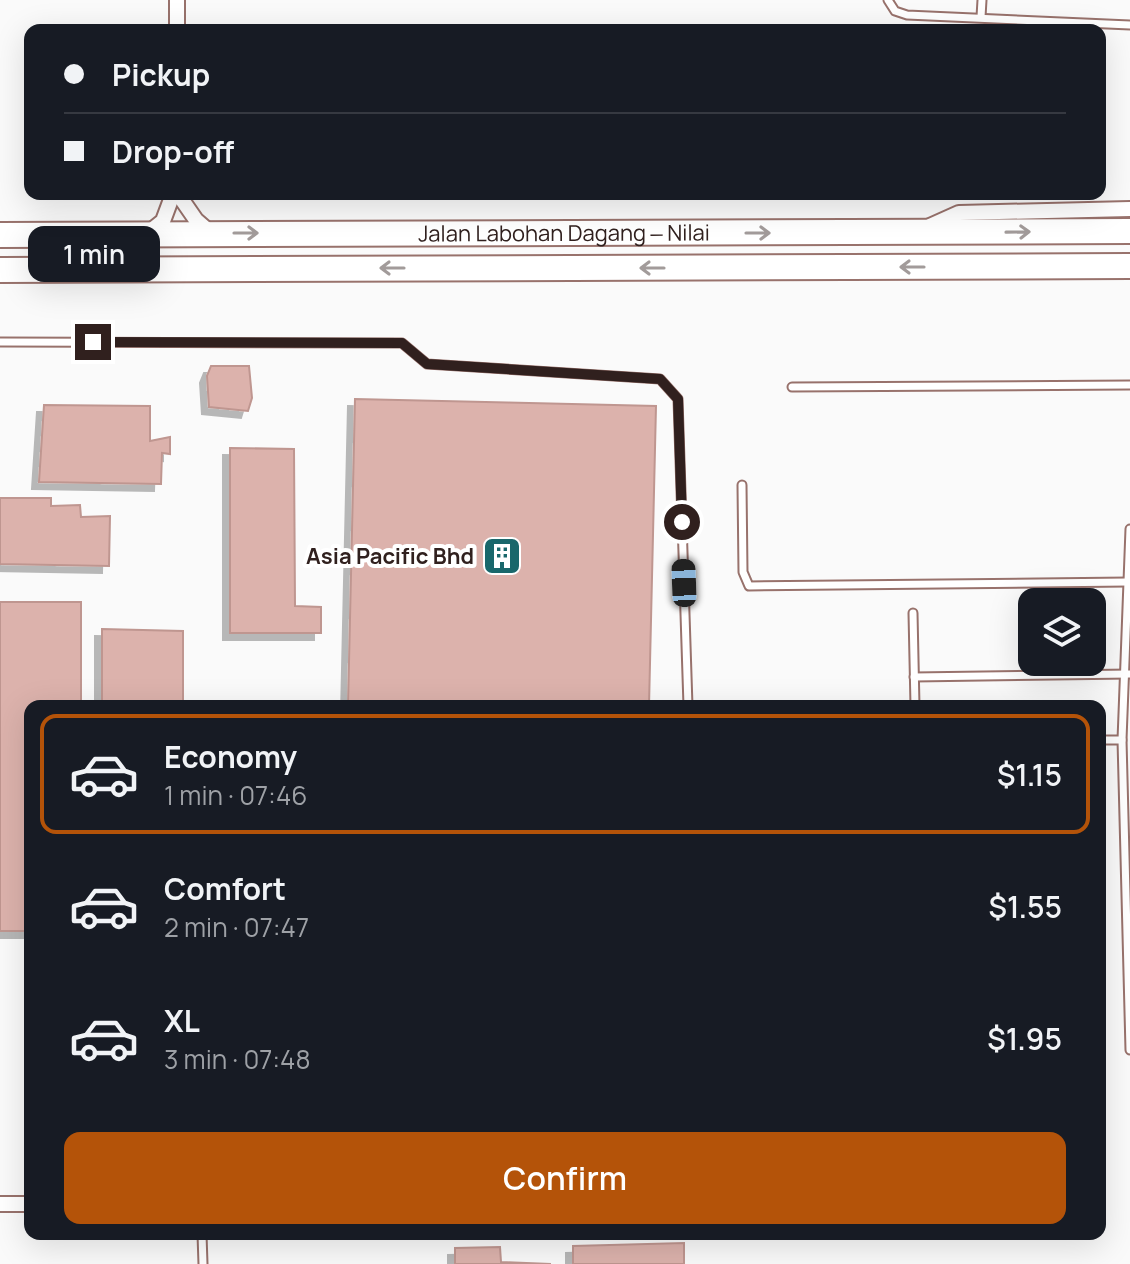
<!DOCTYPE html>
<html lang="en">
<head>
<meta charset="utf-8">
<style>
	body { margin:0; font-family:Manrope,sans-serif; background:#20242c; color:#f1f3f6; height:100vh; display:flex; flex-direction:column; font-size:30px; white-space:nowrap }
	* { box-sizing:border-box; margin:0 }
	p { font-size:26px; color:#9ea1a6 }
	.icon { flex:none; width:44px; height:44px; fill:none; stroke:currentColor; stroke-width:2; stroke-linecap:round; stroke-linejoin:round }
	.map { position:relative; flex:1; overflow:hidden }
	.drawer { position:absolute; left:24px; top:700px; width:1082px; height:540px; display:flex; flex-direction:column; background:#171b24; border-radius:16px; box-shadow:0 8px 32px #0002 }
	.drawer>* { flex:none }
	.guide { position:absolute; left:24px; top:24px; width:1082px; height:176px; border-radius:16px; box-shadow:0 8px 32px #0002; display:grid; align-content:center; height:176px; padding:0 40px; background:#171b24 }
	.buttons { position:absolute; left:1018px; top:588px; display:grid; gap:16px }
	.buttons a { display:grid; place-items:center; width:88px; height:88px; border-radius:16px; background:#171b24; box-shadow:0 8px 32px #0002; font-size:40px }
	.end { position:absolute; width:36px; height:36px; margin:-18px; border:10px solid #30201e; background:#fff; box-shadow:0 0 0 4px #fff }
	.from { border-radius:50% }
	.bubble { position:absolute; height:56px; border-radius:16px; background:#171b24; box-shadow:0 8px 32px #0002; font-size:26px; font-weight:600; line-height:56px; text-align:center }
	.car { position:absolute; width:24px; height:48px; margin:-24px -12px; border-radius:10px; box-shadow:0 0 6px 2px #0007; background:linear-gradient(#222 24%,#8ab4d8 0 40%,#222 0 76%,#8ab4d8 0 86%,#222 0) }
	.guide b { display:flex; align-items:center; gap:28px; height:76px; font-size:30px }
	.guide b+b { border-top:2px solid #363941 }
	.guide i { width:20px; height:20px; background:#f1f3f6 }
	ul { padding:14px 0 0; list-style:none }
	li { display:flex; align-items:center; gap:24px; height:120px; margin:0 16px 12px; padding:0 24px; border:4px solid transparent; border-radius:16px }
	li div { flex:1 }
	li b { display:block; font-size:30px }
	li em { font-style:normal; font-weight:600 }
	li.on { border-color:#b45309 }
	li>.icon { width:72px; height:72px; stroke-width:1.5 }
	.action { display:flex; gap:16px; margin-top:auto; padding:16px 40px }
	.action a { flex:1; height:92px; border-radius:16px; background:#b45309; color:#fff; font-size:32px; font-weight:600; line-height:92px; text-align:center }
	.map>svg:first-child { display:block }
	.building { fill:#dcb2ac; stroke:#bf9690; stroke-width:2; filter:url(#shadow) }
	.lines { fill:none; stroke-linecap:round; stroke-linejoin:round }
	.service-casing { stroke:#98726c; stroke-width:11 }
	.minor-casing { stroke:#98726c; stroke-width:18 }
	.primary-casing { stroke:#98726c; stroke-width:28 }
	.service { stroke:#fff; stroke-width:7 }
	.minor { stroke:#fff; stroke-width:14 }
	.primary { stroke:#fff; stroke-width:24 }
	.oneway { stroke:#a29b9a }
	.route { stroke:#30201e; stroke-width:10 }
	.labels { text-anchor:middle; stroke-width:8; stroke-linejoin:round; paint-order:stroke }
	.street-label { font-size:22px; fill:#30201e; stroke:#fff }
	.poi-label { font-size:22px; font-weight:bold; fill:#30201e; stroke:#fff; text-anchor:end }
</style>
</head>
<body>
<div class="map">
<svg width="1130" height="1264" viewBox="0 0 1130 1264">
	<defs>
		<filter id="shadow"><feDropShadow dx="-7" dy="7" stdDeviation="0" flood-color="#0004"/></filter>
	</defs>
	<rect width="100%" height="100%" fill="#fafafa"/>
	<!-- building -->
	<g class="building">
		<polygon points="211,366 249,366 252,398 248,411 209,407 207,376"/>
		<polygon points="355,399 656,406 649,706 348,706"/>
		<polygon points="44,405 150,406 150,441 170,437 170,454 162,453 161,484 39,482"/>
		<polygon points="230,448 294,449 295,606 321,607 321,633 230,633"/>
		<polygon points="0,498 51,498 51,506 80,505 81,517 110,516 109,566 0,564"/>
		<polygon points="0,602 81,602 81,706 30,706 30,931 0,931"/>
		<polygon points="102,629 183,631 183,706 102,706"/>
		<polygon points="684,1243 684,1264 573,1264 573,1246"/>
		<polygon points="500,1247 501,1262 551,1264 455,1264 455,1248"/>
	</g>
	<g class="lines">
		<defs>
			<g id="service">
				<polyline points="888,0 895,11 907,15 1130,25"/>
				<polyline points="981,17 982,0"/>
				<polyline points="0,342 402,343 427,364 660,379 678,399 688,706"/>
				<polyline points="792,387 1130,385"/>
				<polyline points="742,485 743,572 749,586 1128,582"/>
				<polyline points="1130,529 1122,740 1130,1050"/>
				<polyline points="913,613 915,706"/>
				<polyline points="914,677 1130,674"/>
				<polyline points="1100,740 1122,740"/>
				<polyline points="202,1234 203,1264"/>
			</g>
			<g id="minor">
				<polyline points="177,30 177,0"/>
				<polyline points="178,194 196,220 211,233"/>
				<polyline points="930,226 959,213 1130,209"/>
				<polyline points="148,233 163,221 173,194"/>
				<polyline points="0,1204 30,1204"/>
			</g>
			<g id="primary">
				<path id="s1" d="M0,235L1130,231"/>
				<polyline points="0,270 1130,266"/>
			</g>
		</defs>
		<!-- service casing -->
		<use href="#service" class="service-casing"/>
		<!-- minor casing -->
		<use href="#minor" class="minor-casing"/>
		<!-- primary casing -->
		<use href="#primary" class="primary-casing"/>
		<!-- service -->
		<use href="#service" class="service"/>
		<!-- minor -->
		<use href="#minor" class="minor"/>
		<!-- primary -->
		<use href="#primary" class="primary"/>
	</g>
	<!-- one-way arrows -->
	<defs><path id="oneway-shaft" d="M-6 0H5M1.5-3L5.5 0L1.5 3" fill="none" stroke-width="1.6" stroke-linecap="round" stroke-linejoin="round" transform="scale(2)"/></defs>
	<g class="oneway">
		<use href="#oneway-shaft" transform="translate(1018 232) rotate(-1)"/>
		<use href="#oneway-shaft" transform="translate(246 233)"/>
		<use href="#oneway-shaft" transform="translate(758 233)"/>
		<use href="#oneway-shaft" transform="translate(912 267) rotate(180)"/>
		<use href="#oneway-shaft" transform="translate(392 268) rotate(180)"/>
		<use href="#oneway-shaft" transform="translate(652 268) rotate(180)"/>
	</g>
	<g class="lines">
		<!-- route -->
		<polyline class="route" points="93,342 402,343 427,364 660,379 678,399 682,522"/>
	</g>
	<!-- icons -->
	<defs>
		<symbol id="building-square" viewBox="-11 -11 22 22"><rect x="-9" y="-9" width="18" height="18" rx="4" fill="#19676b" stroke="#fff"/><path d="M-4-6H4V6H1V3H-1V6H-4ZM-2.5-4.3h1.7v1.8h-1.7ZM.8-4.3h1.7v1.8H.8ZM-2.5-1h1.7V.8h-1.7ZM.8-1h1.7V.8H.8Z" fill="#fff"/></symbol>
	</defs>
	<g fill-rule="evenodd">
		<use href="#building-square" x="480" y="534" width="44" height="44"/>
	</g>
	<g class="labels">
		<!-- street labels -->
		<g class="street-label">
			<text dy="8" stroke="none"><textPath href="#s1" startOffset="564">Jalan Labohan Dagang ‒ Nilai</textPath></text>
		</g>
		<!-- poi labels -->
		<g class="poi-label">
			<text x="474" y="564">Asia Pacific Bhd</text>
		</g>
	</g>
</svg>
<div class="buttons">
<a><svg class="icon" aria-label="layers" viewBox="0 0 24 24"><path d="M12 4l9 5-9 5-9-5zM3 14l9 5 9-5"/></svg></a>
</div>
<i class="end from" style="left:682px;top:522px"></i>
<i class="end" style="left:93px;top:342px"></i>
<div class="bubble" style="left:28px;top:226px;width:132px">1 min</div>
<i class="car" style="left:684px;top:583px;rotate:358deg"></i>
<div class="guide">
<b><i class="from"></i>Pickup</b>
<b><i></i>Drop-off</b>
</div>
<section class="drawer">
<ul>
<li class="on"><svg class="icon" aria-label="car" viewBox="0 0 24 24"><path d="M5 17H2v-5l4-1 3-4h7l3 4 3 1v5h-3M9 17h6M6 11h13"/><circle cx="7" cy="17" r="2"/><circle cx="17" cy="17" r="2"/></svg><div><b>Economy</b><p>1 min · 07:46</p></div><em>$1.15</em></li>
<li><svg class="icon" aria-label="car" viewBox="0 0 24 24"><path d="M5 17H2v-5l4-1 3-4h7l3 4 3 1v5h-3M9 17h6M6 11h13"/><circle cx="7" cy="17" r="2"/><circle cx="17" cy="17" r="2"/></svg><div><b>Comfort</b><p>2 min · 07:47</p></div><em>$1.55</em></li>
<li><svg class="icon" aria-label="car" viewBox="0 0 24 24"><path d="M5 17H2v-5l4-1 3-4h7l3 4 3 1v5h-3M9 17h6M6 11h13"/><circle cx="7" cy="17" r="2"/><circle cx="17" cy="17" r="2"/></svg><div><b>XL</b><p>3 min · 07:48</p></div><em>$1.95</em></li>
</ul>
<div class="action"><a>Confirm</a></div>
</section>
</div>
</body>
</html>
